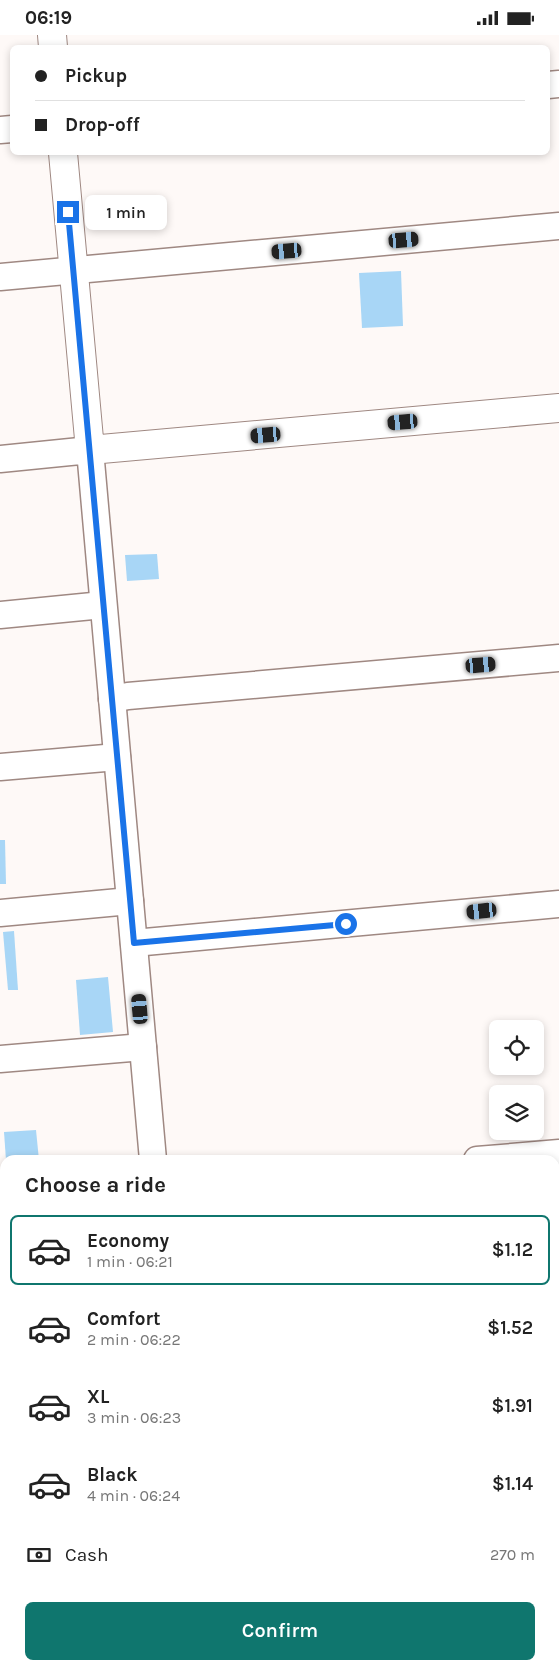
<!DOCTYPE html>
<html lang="en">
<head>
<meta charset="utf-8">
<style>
	body { margin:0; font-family:Karla,sans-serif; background:#f6f6f6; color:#222; height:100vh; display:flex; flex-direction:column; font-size:19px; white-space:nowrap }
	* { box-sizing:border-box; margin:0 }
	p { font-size:16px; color:#767676 }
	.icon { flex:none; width:28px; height:28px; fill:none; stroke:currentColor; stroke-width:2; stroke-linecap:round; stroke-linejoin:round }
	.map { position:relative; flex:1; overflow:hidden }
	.panel { position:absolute; left:0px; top:1120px; width:560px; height:515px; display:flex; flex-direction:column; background:#fff; border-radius:15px 15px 0 0; box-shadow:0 2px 8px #0003 }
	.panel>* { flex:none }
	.banner { position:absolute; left:10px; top:10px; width:540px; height:110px; border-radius:8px; box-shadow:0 2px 8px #0003; display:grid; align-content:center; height:110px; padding:0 25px; background:#fff }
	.controls { position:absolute; left:489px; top:985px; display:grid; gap:10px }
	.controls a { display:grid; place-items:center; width:55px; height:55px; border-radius:8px; background:#fff; box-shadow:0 2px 8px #0003; font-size:25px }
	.end { position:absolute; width:22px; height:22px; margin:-11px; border:6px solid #1a73e8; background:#fff; box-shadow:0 0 0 2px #fff }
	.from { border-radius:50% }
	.bubble { position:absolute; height:35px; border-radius:8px; background:#fff; box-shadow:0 2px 8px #0003; font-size:16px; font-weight:600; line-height:35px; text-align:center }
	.car { position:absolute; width:15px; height:30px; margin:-15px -8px; border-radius:6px; box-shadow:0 0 4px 1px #0007; background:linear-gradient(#222 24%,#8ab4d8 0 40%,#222 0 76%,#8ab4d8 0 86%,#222 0) }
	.banner b { display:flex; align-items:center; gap:18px; height:48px; font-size:19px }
	.banner b+b { border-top:1px solid #e0e0e0 }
	.banner i { width:12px; height:12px; background:#222 }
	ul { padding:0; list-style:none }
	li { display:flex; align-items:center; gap:15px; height:70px; margin:0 10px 8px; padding:0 15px; border:2px solid transparent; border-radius:8px }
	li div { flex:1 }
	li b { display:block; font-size:19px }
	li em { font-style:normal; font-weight:600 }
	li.selected { border-color:#0f766e }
	li>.icon { width:45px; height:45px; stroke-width:1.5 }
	h2 { padding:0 25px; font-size:22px; line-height:60px }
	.pay { display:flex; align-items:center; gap:12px; height:55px; padding:0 25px; font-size:19px }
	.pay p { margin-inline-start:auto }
	.primary-button { display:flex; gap:10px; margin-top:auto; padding:10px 25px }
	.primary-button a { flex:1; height:58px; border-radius:8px; background:#0f766e; color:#fff; font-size:20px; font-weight:600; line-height:58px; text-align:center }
	.status { display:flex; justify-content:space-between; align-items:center; height:35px; padding:0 25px; background:#fff; direction:ltr }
	.status svg { height:14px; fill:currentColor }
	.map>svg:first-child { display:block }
	.building { fill:#a8d6f6 }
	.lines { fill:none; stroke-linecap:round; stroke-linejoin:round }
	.street-casing { stroke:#9f8882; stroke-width:29 }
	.secondary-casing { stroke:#9f8882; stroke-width:30 }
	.street { stroke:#fff; stroke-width:26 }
	.secondary { stroke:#fff; stroke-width:28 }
	.route { stroke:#1a73e8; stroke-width:6 }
</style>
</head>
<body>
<div class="status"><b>06:19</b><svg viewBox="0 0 49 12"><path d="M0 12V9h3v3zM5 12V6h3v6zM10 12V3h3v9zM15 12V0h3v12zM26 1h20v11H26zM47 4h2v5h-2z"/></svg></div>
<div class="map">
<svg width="559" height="1635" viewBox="0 0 559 1635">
	<rect width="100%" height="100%" fill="#fef9f7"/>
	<!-- building -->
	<g class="building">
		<polygon points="401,236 403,291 362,293 359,238"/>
		<polygon points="157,519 159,544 127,546 125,520"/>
		<polygon points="0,805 5,805 6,849 0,849"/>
		<polygon points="14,896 18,955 8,955 3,897"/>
		<polygon points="108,942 113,997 80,1000 76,945"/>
		<polygon points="36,1095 39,1125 6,1125 4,1097"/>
		<polygon points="5,1188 5,1244 0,1244 0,1189"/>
	</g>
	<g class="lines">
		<defs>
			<g id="street">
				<polyline points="548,50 559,49"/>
				<polyline points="0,95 12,94"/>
				<polyline points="0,242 559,191"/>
				<polyline points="0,424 90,415 153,1125"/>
				<polyline points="0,580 103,570"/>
				<polyline points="112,664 128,661 559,623"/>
				<polyline points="0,732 117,722"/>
				<polyline points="0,878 130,866"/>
				<polyline points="134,908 559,869"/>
				<polyline points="0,1024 143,1012"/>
				<polyline points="477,1125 559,1118"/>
				<polyline points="0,1168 5,1168"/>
				<polyline points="0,1307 5,1306"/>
				<polyline points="555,1350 559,1350"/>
				<polyline points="0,1455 5,1455"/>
				<polyline points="555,1599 559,1599"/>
				<polyline points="0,1615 5,1614"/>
				<polyline points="198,1630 203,1630"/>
			</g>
			<g id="secondary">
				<polyline points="52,0 53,12"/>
				<polyline points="63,118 90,415 559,373"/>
			</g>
		</defs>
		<!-- street casing -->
		<use href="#street" class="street-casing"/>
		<!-- secondary casing -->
		<use href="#secondary" class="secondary-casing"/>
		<!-- street -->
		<use href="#street" class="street"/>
		<!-- secondary -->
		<use href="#secondary" class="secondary"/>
	</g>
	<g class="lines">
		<!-- route -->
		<polyline class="route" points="68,177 134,908 346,889"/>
	</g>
</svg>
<div class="controls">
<a><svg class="icon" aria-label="locate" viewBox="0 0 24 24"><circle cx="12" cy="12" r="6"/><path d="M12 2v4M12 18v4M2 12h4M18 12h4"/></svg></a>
<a><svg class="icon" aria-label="layers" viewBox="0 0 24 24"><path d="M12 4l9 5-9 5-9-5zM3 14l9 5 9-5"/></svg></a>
</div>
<i class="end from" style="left:346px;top:889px"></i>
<i class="end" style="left:68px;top:177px"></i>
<div class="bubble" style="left:85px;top:160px;width:82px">1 min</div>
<i class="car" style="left:404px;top:205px;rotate:85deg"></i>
<i class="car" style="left:287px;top:216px;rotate:265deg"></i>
<i class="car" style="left:403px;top:387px;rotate:265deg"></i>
<i class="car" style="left:266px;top:400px;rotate:265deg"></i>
<i class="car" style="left:481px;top:630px;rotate:85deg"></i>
<i class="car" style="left:482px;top:876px;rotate:264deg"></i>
<i class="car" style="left:140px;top:974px;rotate:355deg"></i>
<div class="banner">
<b><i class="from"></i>Pickup</b>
<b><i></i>Drop-off</b>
</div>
<section class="panel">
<h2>Choose a ride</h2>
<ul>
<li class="selected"><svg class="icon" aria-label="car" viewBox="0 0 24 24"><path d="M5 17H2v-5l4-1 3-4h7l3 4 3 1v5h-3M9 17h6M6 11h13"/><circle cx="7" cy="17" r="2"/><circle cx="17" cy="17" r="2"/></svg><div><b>Economy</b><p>1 min · 06:21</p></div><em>$1.12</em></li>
<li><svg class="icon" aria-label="car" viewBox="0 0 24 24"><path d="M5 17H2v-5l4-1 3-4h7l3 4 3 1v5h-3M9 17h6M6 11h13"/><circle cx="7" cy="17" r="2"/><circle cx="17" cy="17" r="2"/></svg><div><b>Comfort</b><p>2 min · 06:22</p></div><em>$1.52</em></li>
<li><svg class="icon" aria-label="car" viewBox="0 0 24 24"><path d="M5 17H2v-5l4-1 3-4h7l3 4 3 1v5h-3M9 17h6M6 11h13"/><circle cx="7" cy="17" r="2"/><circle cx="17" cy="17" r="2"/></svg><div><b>XL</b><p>3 min · 06:23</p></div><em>$1.91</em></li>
<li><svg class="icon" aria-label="car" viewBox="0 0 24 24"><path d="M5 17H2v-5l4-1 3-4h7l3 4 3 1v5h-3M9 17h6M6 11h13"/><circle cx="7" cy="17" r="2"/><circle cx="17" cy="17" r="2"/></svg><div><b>Black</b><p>4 min · 06:24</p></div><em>$1.14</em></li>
</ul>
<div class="pay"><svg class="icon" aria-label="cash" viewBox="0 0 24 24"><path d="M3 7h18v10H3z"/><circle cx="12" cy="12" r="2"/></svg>Cash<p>270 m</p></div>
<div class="primary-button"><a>Confirm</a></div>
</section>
</div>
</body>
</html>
